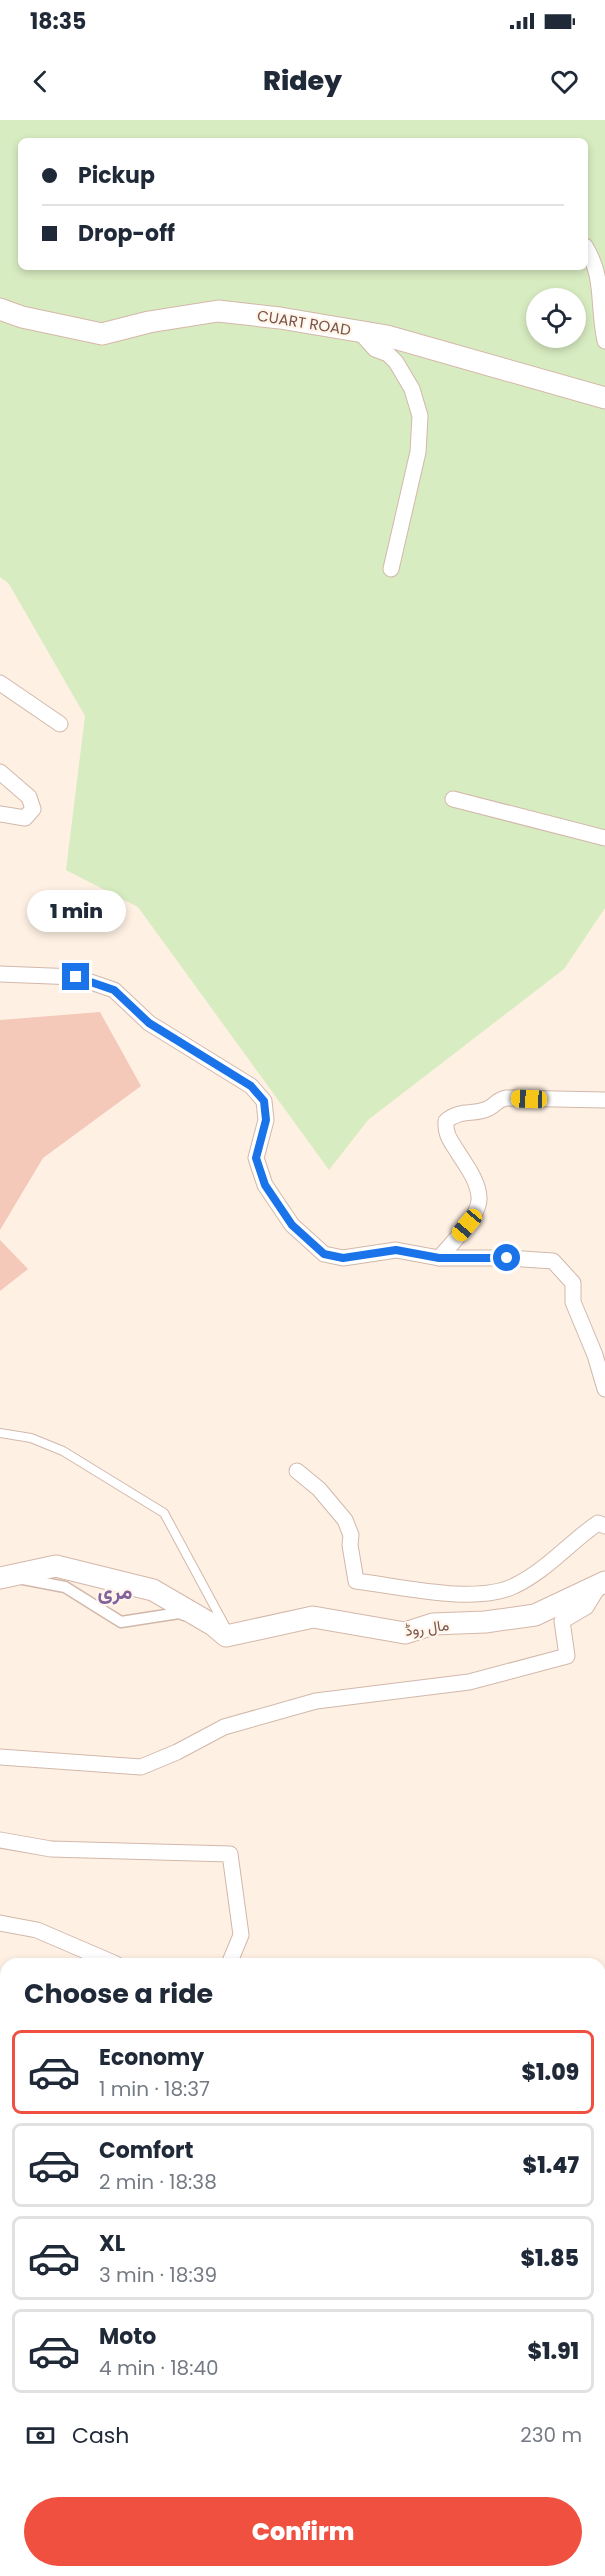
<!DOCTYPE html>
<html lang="en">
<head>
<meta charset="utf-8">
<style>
	body { margin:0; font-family:Poppins,Vazirmatn,sans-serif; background:#f2f2f3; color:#1f2937; height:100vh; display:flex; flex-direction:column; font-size:22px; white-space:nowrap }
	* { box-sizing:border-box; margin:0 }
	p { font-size:20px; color:#747a83 }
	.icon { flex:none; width:33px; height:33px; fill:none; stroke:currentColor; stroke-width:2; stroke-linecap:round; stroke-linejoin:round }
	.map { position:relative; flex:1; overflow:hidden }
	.panel { position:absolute; left:0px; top:1838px; width:606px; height:620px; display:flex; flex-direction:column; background:#fff; border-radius:18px 18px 0 0; box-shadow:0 3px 9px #0003 }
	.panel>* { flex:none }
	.guide { position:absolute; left:18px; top:18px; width:570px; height:132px; border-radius:9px; box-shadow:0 3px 9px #0003; display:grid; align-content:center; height:132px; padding:0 24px; background:#fff }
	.fabs { position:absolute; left:526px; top:168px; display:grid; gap:12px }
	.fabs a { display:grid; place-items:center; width:60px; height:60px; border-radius:50%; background:#fff; box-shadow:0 3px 9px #0003; font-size:30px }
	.end { position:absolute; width:27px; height:27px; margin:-14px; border:8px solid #1a73e8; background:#fff; box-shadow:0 0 0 3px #fff }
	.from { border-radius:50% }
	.bubble { position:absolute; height:42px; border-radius:21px; background:#fff; box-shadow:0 3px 9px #0003; font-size:20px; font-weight:800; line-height:42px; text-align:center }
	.car { position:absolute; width:18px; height:36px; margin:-18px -9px; border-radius:8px; box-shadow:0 0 4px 2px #0007; background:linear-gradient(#f5c518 24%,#345 0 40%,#f5c518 0 76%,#345 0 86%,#f5c518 0) }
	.guide b { display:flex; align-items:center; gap:21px; height:57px; font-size:22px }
	.guide b+b { border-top:2px solid #e0e1e3 }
	.guide i { width:15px; height:15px; background:#1f2937 }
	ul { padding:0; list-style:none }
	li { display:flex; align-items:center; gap:18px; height:84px; margin:0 12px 9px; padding:0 12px; border:3px solid #e0e1e3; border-radius:9px }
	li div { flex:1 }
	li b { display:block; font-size:22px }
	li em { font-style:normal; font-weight:800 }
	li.selected { border-color:#f05040 }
	li>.icon { width:54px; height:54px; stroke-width:1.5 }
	h2 { padding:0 24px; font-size:27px; line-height:72px }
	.pay { display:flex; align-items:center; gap:15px; height:66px; padding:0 24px; font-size:22px }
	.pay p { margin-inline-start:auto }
	.button { display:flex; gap:12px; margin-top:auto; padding:12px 24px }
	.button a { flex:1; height:69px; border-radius:36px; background:#f05040; color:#fff; font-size:24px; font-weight:800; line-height:69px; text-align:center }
	.status { display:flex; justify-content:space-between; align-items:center; height:42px; padding:0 30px; background:#fff; direction:ltr }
	.status svg { height:16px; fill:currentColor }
	header { display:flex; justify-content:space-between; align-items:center; height:78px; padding:0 24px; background:#fff; font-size:27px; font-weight:800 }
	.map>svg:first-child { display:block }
	.residential { fill:#f6e1d1 }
	.green { fill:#d8ecc1; fill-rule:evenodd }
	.building { fill:#f5c9b9 }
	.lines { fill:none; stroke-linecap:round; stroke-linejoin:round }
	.service-casing { stroke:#d2b8ab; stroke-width:10 }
	.pedestrian-casing { stroke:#d2b8ab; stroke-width:13 }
	.minor-casing { stroke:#d2b8ab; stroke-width:17 }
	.secondary-casing { stroke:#d5b7a9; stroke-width:23 }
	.path { stroke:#daac9c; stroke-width:3; stroke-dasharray:1.5 4.5; stroke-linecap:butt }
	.service { stroke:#fff; stroke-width:8 }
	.pedestrian { stroke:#fff; stroke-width:10 }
	.minor { stroke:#fff; stroke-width:15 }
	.secondary { stroke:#fff; stroke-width:21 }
	.route { stroke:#1a73e8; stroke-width:8 }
	.labels { text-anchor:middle; stroke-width:4.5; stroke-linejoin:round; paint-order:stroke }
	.street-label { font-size:15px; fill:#785247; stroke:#fff5eb }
	.district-label { font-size:21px; font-weight:bold; fill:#81629c; stroke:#fff5eb }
</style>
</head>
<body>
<div class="status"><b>18:35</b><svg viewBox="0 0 49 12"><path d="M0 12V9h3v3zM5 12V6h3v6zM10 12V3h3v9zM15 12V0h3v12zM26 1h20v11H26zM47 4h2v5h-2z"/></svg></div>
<header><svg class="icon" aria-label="back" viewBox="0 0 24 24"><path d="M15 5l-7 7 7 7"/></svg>Ridey<svg class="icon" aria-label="heart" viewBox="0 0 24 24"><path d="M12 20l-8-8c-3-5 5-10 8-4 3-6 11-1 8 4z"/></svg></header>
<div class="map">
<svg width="605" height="2456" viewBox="0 0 605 2456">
	<rect width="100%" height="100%" fill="#fef0e3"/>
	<!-- residential -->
	<polygon class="residential" points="0,2079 6,2086 6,2411 0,2410"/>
	<!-- green -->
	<path class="green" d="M0,0H605V788L564,849L368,1000L329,1050L138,787L66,750L85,596L9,464L0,457ZM21,21H585V147H21ZM537,178H576V218H537Z"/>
	<!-- building -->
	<g class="building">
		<polygon points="100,892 141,966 43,1038 0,1110 0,900"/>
		<polygon points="0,1120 28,1149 0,1171"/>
		<polygon points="600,2128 605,2131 605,2234 600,2233"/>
	</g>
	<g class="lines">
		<defs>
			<polyline id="service" points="0,1313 31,1318 63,1331 164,1393 225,1506"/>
			<polyline id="pedestrian" points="23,1459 65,1467 121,1502 179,1493 184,1495"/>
			<g id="minor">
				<path d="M585,126C605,158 597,183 605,221"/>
				<polyline points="359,211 375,229 388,234 396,242 412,269 420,296 418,332 391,449"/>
				<polyline points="0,563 60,604"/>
				<polyline points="0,652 29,677 33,689 25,698 0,694"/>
				<polyline points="453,679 605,718"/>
				<polyline points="0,854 76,857 114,870 149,903 251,966 264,981 266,1000 256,1038 265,1065 292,1105 324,1134 343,1138 396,1130 439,1138 507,1138 553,1141 573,1163 573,1182 595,1235 605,1269"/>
				<path d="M439,1138C451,1124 481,1095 479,1077C478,1060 465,1044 457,1031C450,1020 445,1014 446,1001C462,988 474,996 489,988C497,984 495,981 506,978L605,980"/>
				<path d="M297,1351L319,1369L345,1400L351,1415L350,1425L356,1461C399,1466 476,1485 514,1466C546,1451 570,1422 598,1403L605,1406"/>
				<polyline points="0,1637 141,1647 177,1632 224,1607 316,1581 469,1562 567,1536 562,1501 586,1487 600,1464"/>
				<polyline points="0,1720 51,1729 230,1734 241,1815 229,1844"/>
				<polyline points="0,1803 37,1810 116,1844"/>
				<polyline points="600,2115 605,2118"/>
			</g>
			<g id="secondary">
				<polyline points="0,189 22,197 102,214 149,202 218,191 280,198 387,216 605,278"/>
				<polyline points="0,1458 56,1446 153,1470 213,1505 226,1516 313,1497 405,1513 433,1504 485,1502 535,1495 605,1462"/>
				<polyline points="0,2421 6,2424"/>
				<polyline points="78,2451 95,2456"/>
			</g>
		</defs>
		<!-- service casing -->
		<use href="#service" class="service-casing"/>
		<!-- pedestrian casing -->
		<use href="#pedestrian" class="pedestrian-casing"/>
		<!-- minor casing -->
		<use href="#minor" class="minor-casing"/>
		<!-- secondary casing -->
		<use href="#secondary" class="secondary-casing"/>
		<!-- path -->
		<g class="path">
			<polyline points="0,2041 6,2047"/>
			<polyline points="600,2076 605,2081"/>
			<polyline points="0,2077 6,2058"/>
			<polyline points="0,2087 6,2091"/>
			<polyline points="6,2104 6,2106"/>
			<polyline points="0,2331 6,2296"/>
		</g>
		<!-- service -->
		<use href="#service" class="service"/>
		<!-- pedestrian -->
		<use href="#pedestrian" class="pedestrian"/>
		<!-- minor -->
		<use href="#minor" class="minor"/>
		<!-- secondary -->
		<use href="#secondary" class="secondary"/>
	</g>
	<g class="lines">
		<!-- route -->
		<polyline class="route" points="76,857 114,870 149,903 251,966 264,981 266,1000 256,1038 265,1065 292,1105 324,1134 343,1138 396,1130 439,1138 507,1138"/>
	</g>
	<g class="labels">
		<!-- street labels -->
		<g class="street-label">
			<text transform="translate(304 203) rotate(9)" y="5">CUART ROAD</text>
			<text transform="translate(427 1508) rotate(-8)" y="5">مال روڈ</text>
		</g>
		<!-- district labels -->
		<g class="district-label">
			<text x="115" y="1479">مری</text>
		</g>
	</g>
</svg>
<div class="fabs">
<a><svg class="icon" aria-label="locate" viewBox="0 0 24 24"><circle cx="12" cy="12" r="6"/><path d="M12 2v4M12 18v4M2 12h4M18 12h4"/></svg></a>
</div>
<i class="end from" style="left:507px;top:1138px"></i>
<i class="end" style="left:76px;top:857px"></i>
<div class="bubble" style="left:27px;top:770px;width:99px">1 min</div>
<i class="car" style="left:529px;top:979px;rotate:272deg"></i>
<i class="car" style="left:467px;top:1105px;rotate:220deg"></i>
<div class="guide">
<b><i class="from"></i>Pickup</b>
<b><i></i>Drop-off</b>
</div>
<section class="panel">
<h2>Choose a ride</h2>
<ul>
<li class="selected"><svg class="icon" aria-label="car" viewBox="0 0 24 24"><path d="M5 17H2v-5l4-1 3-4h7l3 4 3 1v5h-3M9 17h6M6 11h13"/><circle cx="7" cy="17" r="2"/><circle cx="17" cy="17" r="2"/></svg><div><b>Economy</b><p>1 min · 18:37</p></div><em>$1.09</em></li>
<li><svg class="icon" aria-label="car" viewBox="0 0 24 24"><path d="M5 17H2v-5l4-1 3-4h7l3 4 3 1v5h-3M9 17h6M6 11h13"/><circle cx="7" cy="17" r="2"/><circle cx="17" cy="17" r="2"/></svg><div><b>Comfort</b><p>2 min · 18:38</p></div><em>$1.47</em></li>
<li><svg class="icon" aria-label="car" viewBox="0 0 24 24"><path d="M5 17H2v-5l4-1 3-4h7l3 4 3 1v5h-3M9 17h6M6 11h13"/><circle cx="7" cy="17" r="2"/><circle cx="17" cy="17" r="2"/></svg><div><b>XL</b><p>3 min · 18:39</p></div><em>$1.85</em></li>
<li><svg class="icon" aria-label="car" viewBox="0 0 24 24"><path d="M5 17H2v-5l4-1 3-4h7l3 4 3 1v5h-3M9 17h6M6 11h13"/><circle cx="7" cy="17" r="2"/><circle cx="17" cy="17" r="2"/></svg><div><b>Moto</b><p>4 min · 18:40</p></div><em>$1.91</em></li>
</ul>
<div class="pay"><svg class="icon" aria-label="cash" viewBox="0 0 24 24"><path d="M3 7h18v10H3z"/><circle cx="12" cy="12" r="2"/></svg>Cash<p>230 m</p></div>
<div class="button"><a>Confirm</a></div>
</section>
</div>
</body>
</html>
